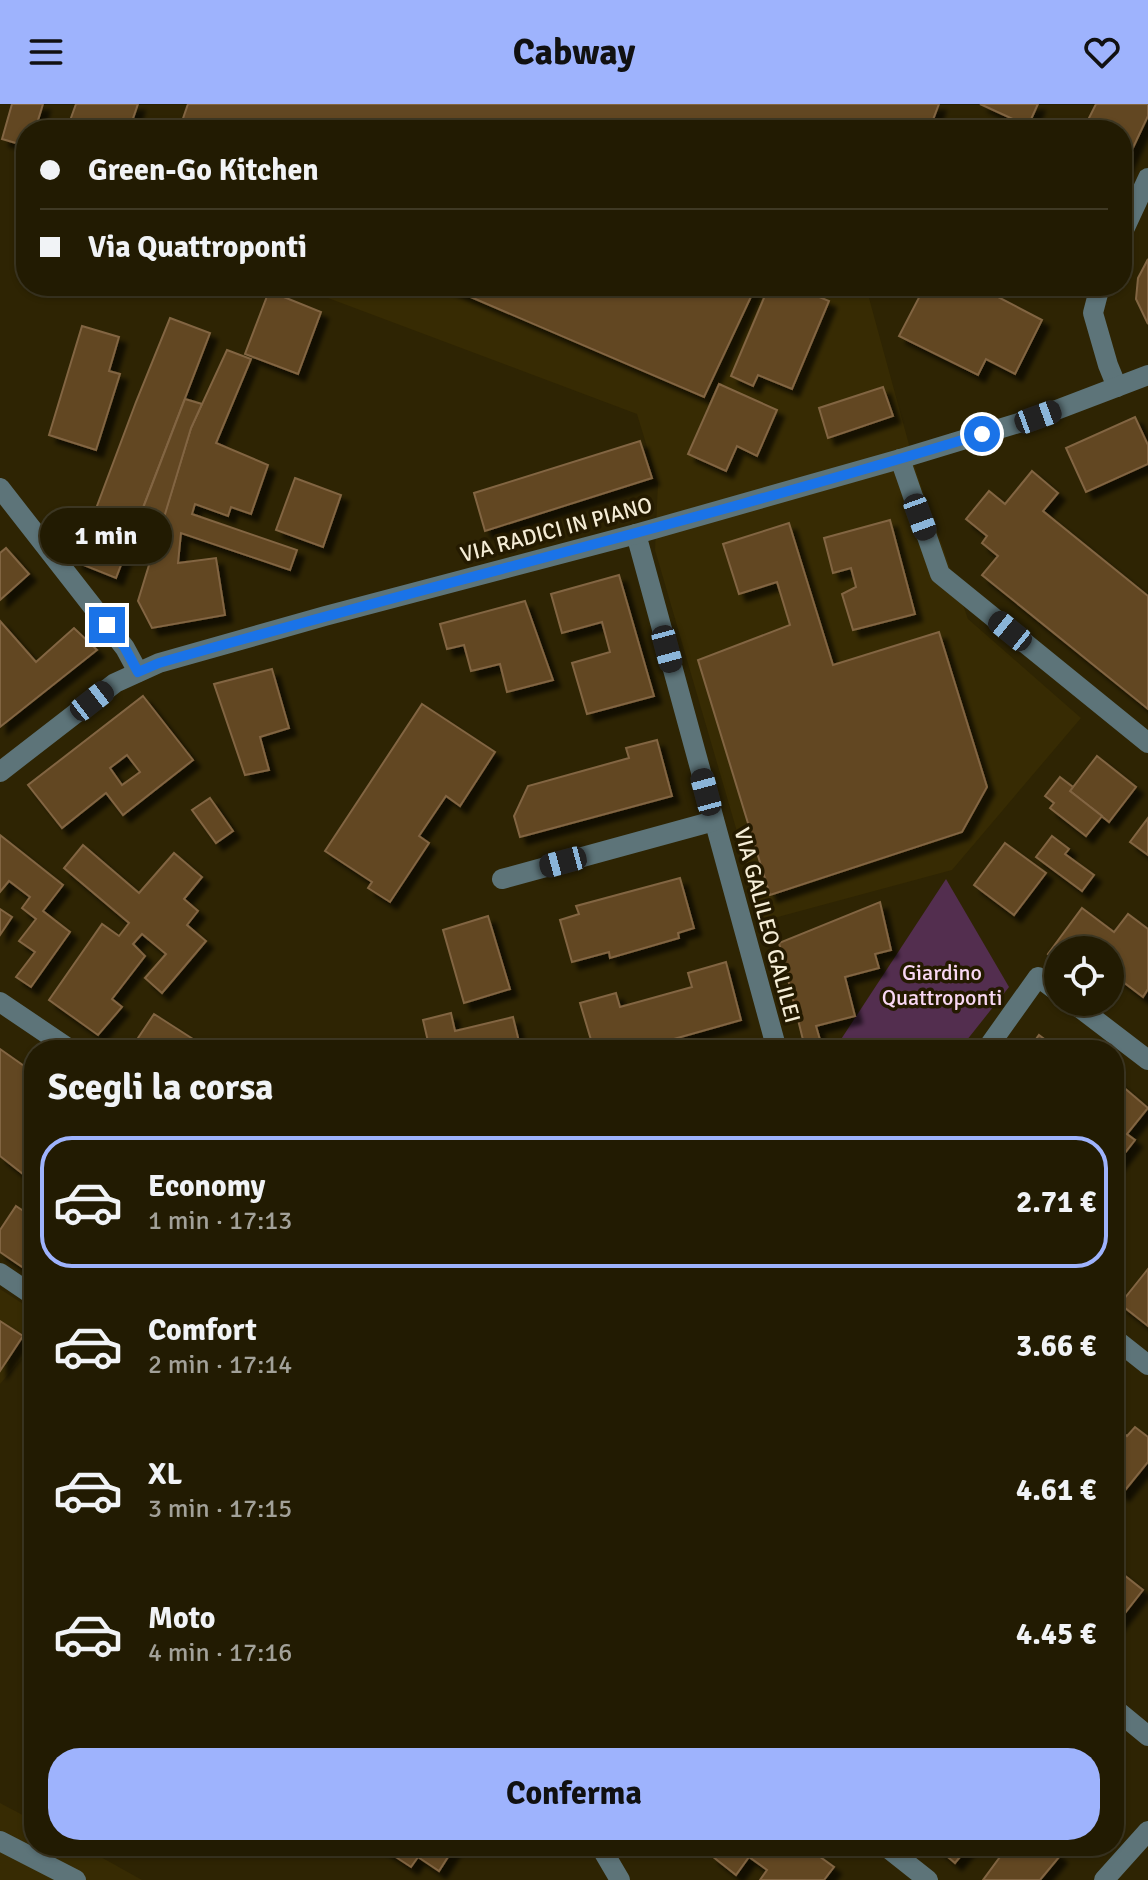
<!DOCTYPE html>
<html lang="it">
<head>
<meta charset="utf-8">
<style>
	body { margin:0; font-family:Signika,sans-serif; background:#2a240c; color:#f1f3f6; height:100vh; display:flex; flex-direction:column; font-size:30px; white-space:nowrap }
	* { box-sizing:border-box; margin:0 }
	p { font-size:26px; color:#a2a199 }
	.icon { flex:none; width:44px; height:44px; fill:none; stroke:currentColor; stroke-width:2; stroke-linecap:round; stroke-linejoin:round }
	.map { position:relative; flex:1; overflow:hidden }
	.drawer { position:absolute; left:24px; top:936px; width:1100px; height:816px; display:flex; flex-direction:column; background:#221b02; border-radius:32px; box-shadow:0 2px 6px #0004,0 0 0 2px #3f3924 }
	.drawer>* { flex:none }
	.top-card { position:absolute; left:16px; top:16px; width:1116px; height:176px; border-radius:32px; box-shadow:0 2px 6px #0004,0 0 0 2px #3f3924; display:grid; align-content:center; height:176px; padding:0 24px; background:#221b02 }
	.tools { position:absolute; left:1044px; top:832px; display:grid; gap:16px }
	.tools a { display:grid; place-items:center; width:80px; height:80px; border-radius:50%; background:#221b02; box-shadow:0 2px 6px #0004,0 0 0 2px #3f3924; font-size:40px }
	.end { position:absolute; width:36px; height:36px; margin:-18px; border:10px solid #1a73e8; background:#fff; box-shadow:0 0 0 4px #fff }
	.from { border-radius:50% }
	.bubble { position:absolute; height:56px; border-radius:28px; background:#221b02; box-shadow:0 2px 6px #0004,0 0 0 2px #3f3924; font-size:26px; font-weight:700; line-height:56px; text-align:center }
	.car { position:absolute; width:24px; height:48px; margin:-24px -12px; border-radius:10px; box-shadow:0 0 6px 2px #0007; background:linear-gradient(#222 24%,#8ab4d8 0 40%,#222 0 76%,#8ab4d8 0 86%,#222 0) }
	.top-card b { display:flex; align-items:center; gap:28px; height:76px; font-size:30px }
	.top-card b+b { border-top:2px solid #3f3924 }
	.top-card i { width:20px; height:20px; background:#f1f3f6 }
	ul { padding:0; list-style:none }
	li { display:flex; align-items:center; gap:24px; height:132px; margin:0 16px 12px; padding:0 8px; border:4px solid transparent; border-radius:32px }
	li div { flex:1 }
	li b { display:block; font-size:30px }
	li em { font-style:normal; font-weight:700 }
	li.selected { border-color:#9eb3fd }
	li>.icon { width:72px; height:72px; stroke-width:1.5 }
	h2 { padding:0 24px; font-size:36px; line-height:96px }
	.button { display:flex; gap:16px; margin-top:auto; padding:16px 24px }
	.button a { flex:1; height:92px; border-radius:32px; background:#9eb3fd; color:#111; font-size:32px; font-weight:700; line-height:92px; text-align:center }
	header { display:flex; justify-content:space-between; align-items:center; height:104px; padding:0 24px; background:#9eb3fd; color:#111; font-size:36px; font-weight:700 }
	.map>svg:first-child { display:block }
	.built { fill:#372b03 }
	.garden { fill:#532e4f }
	.building { fill:#624624; stroke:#826542; stroke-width:2; fill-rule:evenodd; filter:url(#shadow) }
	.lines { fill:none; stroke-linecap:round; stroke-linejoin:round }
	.minor { stroke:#5d7479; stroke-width:20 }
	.route { stroke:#1a73e8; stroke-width:10 }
	.labels { text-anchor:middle; stroke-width:7; stroke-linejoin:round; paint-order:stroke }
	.street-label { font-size:22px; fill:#f5edd6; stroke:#241a00 }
	.park-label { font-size:22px; fill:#f9d8f4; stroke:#241a00 }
</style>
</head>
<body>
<header><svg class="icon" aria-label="menu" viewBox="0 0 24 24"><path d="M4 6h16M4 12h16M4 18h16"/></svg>Cabway<svg class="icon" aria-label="heart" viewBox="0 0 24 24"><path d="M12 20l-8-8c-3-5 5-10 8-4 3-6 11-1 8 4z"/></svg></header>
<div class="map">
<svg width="1148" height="1776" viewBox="0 0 1148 1776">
	<defs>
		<filter id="shadow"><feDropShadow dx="7" dy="7" stdDeviation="2" flood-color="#0009"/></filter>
	</defs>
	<rect width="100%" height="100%" fill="#2e2403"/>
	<!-- built -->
	<g class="built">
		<polygon points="296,182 874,182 869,194 917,370 968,515 1081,614 952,766 763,817 655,446 658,379 637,310"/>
		<polygon points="0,1185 34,1207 34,1240 0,1280"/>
		<polygon points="0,1699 34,1717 34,1742 81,1742 142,1776 0,1776"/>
	</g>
	<!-- garden -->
	<polygon class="garden" points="946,775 1009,883 959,946 834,946"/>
	<!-- building -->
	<g class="building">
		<polygon points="12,0 43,0 35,26 26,26 26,42 2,35"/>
		<polygon points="76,0 138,0 129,26 69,26 67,25"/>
		<polygon points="188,0 939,0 929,26 179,26"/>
		<polygon points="980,0 1038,0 1028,22"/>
		<polygon points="1096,0 1148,0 1148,12 1122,67 1122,26 1083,26"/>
		<polygon points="1148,155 1148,220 1136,195 1138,174"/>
		<polygon points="445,182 756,182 704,293"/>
		<polygon points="769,182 793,182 829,197 792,285 758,271 753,282 731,272"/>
		<polygon points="925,182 977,182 1042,216 1015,270 986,255 978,271 899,232"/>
		<polygon points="269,187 321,208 298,270 245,250"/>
		<polygon points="170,214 210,229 116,474 76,458 136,298"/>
		<polygon points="82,222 119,233 109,267 120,270 96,346 49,331"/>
		<polygon points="227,246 251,255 216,339 268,361 251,410 231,403 228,412 195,400 192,410 297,446 290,466 181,429 178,459 216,454 225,511 152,524 138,497 191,324"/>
		<polygon points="719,280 777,306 757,352 737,342 726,367 688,350"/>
		<polygon points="883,283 893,312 828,334 819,304"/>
		<polygon points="185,295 202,300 191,324 162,420 140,412"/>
		<polygon points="1135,313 1148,341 1148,360 1086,388 1066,344"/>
		<polygon points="640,337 652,374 485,427 474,389"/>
		<polygon points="1032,367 1058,389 1043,407 1148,492 1148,605 982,471 998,452 982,439 987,432 966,415 989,387 1005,400"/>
		<polygon points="295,374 341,391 323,443 276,426"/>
		<polygon points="890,416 915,510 853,526 842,490 856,483 851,464 833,469 824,434"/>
		<polygon points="789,419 833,561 939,528 987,683 962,728 770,791 698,556 790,521 777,478 739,490 723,440"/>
		<polygon points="6,444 29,470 0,496 0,449"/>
		<polygon points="619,471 654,592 587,610 572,559 610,548 602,518 562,529 551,490"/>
		<polygon points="525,497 553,576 507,588 500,560 471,567 464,541 447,545 440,520"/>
		<polygon points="0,517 36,558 74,524 97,546 0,623"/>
		<polygon points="272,565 289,624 260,633 269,666 245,671 214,580"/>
		<path d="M143,592L193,656L123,711L106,689L62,724L28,681ZM127,651L140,668L122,681L110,664Z"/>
		<polygon points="422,600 495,648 460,702 446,692 419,732 429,739 390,798 368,784 372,778 325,747"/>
		<polygon points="657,636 672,692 520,733 514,712 528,682 629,654 626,644"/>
		<polygon points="1097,652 1136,683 1109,718 1070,687"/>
		<polygon points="1060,673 1073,683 1070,687 1102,712 1086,732 1050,704 1054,699 1045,692"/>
		<polygon points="210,694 233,727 216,739 192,706"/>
		<polygon points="1148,714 1148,751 1130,738"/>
		<polygon points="0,731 63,781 43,807 70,828 31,883 16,873 35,848 19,837 36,815 22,804 30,793 9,777 0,788"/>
		<polygon points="1052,732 1069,745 1065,750 1094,771 1082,787 1036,753"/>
		<polygon points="1005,739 1046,769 1014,811 974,781"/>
		<polygon points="83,741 139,789 174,749 202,773 184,795 198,807 187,821 206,837 162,889 145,874 166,850 142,830 133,840 145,852 112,895 122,903 98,931 49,896 102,820 119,832 129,819 64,764"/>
		<polygon points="680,774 694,824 678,829 679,834 610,854 609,848 572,858 560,816 579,810 576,802"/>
		<polygon points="880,798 891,846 875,850 879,864 845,873 855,912 816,922 821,939 805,944 779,839"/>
		<polygon points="1082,804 1114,828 1128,810 1148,825 1148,885 1143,893 1110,868 1110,846 1058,846 1058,857 1048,850"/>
		<polygon points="0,805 12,813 0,831"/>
		<polygon points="488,812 510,885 464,899 443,826"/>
		<polygon points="726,858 741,916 635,946 594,946 580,899 616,889 620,903 692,883 688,869"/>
		<polygon points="451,909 455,927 513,913 521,946 430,946 423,916"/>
		<polygon points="154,910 196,937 190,946 130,946"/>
		<polygon points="1039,931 1059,946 1028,946"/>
		<polygon points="0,945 34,969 34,1054 23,1070 0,1052"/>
		<polygon points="1115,976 1148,1004 1127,1030 1135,1036 1114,1063"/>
		<polygon points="16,1102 34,1114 34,1171 0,1148 0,1126"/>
		<polygon points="1148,1165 1148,1222 1120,1200"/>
		<polygon points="0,1217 23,1232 0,1267"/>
		<polygon points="1114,1321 1127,1332 1135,1323 1148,1333 1148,1358 1122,1390 1114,1383"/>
		<polygon points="1114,1463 1143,1486 1114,1523"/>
		<polygon points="379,1742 455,1742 439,1767 418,1753 411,1763"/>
		<polygon points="720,1742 805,1742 834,1763 824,1776 760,1776 767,1766 749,1753 736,1771 712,1752"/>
		<polygon points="935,1742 969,1742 955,1759"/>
		<polygon points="1008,1742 1048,1742 1060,1752 1040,1776 983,1776"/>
	</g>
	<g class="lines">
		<!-- minor -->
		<g class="minor">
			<polyline points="1122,130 1148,74"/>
			<polyline points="1100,182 1093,209 1108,261 1117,283"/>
			<polyline points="900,355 940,470 1148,639"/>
			<polyline points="0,384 125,544 138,568"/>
			<polyline points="636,430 777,946"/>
			<polyline points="0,668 115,579 159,559 325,512 636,430 900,355 1038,313 1148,271"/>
			<polyline points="502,775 714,717"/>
			<polyline points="0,898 71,946"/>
			<polyline points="1072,898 1148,956"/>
			<polyline points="986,946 1038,873 1058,888"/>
			<polyline points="0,1169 34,1192"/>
			<polyline points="1114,1234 1148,1261"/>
			<polyline points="1114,1604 1148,1632"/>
			<polyline points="0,1737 76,1776"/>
			<polyline points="600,1742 620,1776"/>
			<polyline points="885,1742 928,1776"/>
			<polyline points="1104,1776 1148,1727"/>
		</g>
	</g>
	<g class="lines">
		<!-- route -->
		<path class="route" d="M107,521L125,544L138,568L159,559C433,480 710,414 982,330"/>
	</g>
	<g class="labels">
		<!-- street labels -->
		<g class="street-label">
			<text transform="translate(556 425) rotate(-15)" y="8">VIA RADICI IN PIANO</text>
			<text transform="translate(768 821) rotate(75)" y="8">VIA GALILEO GALILEI</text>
		</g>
		<!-- park labels -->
		<g class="park-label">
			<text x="942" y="876">Giardino<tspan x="942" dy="25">Quattroponti</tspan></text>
		</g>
	</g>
</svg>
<div class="tools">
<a><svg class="icon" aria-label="locate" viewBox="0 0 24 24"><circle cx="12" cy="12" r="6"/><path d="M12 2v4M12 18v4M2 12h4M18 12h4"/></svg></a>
</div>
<i class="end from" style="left:982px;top:330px"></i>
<i class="end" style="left:107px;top:521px"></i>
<div class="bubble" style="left:40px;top:404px;width:132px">1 min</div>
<i class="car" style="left:1038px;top:313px;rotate:70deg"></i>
<i class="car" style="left:920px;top:413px;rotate:160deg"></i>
<i class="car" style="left:1010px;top:527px;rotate:309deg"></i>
<i class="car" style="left:667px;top:545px;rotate:165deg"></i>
<i class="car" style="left:92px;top:597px;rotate:52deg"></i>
<i class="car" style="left:706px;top:688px;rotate:345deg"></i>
<i class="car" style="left:563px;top:758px;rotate:255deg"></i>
<div class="top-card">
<b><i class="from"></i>Green-Go Kitchen</b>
<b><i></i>Via Quattroponti</b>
</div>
<section class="drawer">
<h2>Scegli la corsa</h2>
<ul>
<li class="selected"><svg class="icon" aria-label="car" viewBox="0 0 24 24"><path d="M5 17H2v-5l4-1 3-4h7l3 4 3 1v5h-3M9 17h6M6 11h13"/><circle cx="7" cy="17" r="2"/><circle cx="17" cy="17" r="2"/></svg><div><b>Economy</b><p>1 min · 17:13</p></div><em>2.71 €</em></li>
<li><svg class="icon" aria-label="car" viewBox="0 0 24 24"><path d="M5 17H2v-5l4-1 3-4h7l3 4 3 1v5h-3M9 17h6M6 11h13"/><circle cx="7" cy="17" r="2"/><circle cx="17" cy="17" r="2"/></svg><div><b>Comfort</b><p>2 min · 17:14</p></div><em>3.66 €</em></li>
<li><svg class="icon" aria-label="car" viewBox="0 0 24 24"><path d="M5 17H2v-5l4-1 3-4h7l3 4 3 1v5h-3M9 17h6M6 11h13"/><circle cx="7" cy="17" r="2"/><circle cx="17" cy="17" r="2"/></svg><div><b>XL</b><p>3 min · 17:15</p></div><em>4.61 €</em></li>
<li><svg class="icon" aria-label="car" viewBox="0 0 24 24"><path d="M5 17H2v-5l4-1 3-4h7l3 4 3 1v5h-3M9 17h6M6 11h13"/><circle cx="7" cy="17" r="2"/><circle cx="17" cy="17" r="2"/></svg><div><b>Moto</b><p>4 min · 17:16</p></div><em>4.45 €</em></li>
</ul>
<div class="button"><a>Conferma</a></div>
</section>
</div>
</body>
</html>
